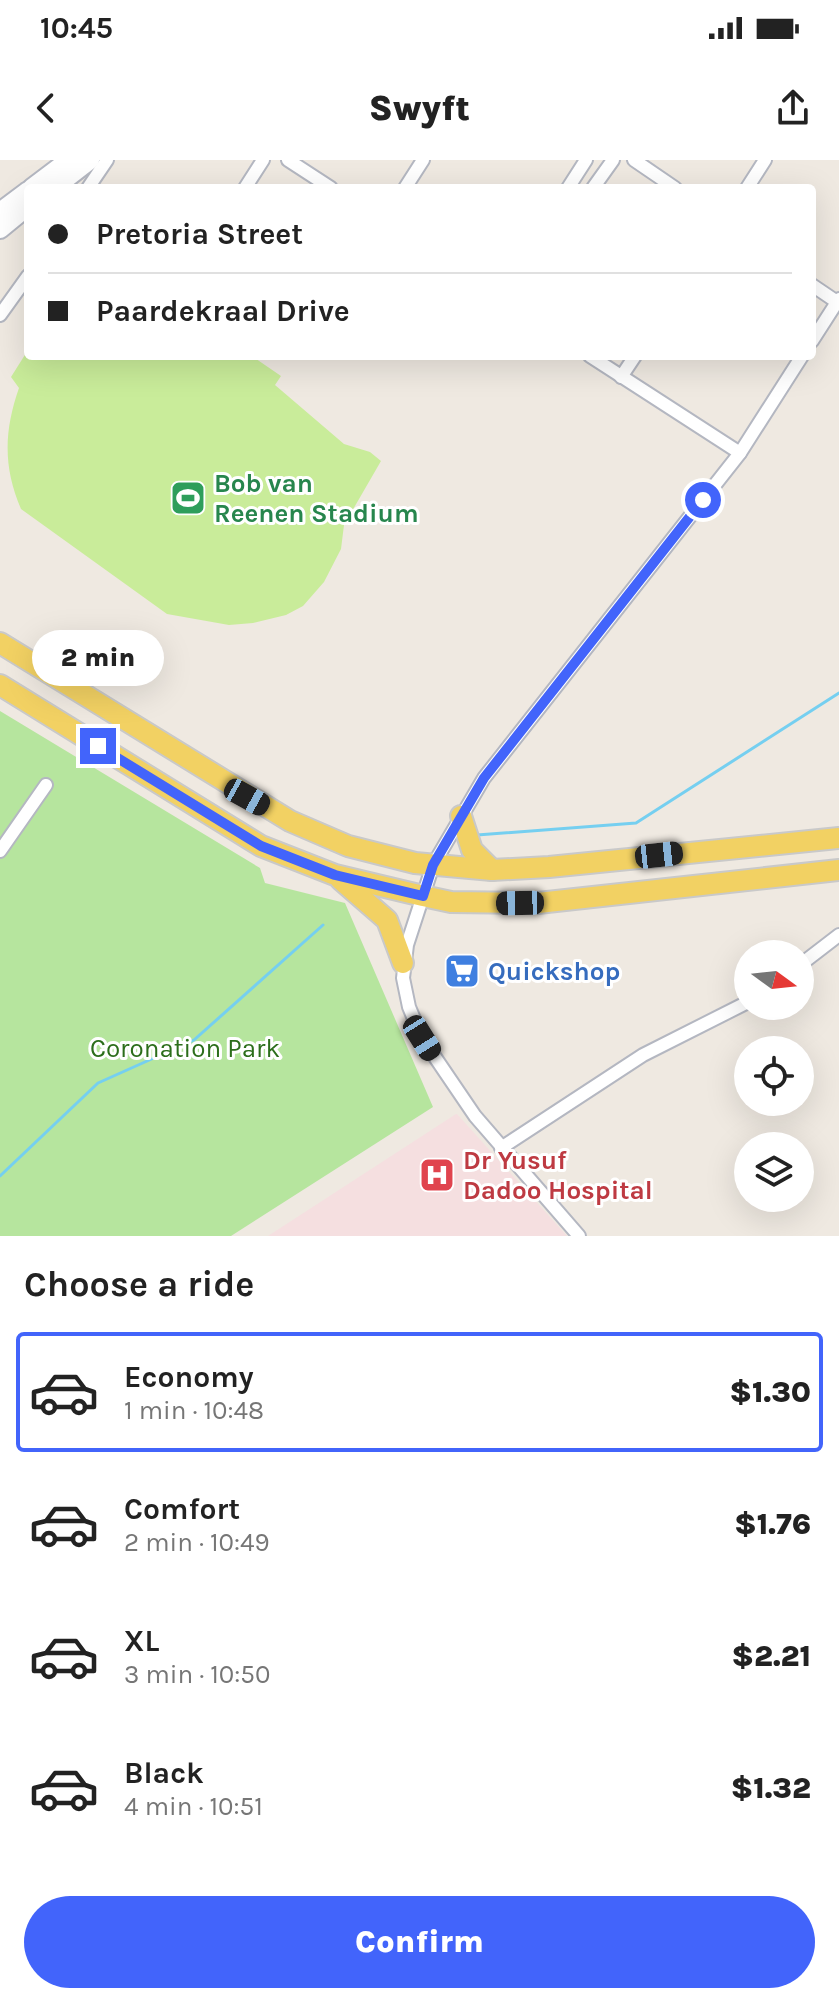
<!DOCTYPE html>
<html lang="en">
<head>
<meta charset="utf-8">
<style>
	body { margin:0; font-family:Karla,sans-serif; background:#f2f2f2; color:#222; height:100vh; display:flex; flex-direction:column; font-size:30px; white-space:nowrap }
	* { box-sizing:border-box; margin:0 }
	p { font-size:26px; color:#767676 }
	.icon { flex:none; width:44px; height:44px; fill:none; stroke:currentColor; stroke-width:2; stroke-linecap:round; stroke-linejoin:round }
	.map { position:relative; height:1076px; overflow:hidden }
	.drawer { display:flex; flex-direction:column; background:#fff; flex:1 }
	.drawer>* { flex:none }
	.banner { position:absolute; left:24px; top:24px; width:792px; height:176px; border-radius:8px; box-shadow:0 8px 32px #0002; display:grid; align-content:center; height:176px; padding:0 24px; background:#fff }
	.needle { width:52px; rotate:105deg }
	.fabs { position:absolute; left:734px; top:780px; display:grid; gap:16px }
	.fabs a { display:grid; place-items:center; width:80px; height:80px; border-radius:50%; background:#fff; box-shadow:0 8px 32px #0002; font-size:40px }
	.end { position:absolute; width:36px; height:36px; margin:-18px; border:10px solid #4264fb; background:#fff; box-shadow:0 0 0 4px #fff }
	.from { border-radius:50% }
	.bubble { position:absolute; height:56px; border-radius:28px; background:#fff; box-shadow:0 8px 32px #0002; font-size:26px; font-weight:800; line-height:56px; text-align:center }
	.car { position:absolute; width:24px; height:48px; margin:-24px -12px; border-radius:10px; box-shadow:0 0 6px 2px #0007; background:linear-gradient(#222 24%,#8ab4d8 0 40%,#222 0 76%,#8ab4d8 0 86%,#222 0) }
	.banner b { display:flex; align-items:center; gap:28px; height:76px; font-size:30px }
	.banner b+b { border-top:2px solid #e0e0e0 }
	.banner i { width:20px; height:20px; background:#222 }
	ul { padding:0; list-style:none }
	li { display:flex; align-items:center; gap:24px; height:120px; margin:0 16px 12px; padding:0 8px; border:4px solid transparent; border-radius:8px }
	li div { flex:1 }
	li b { display:block; font-size:30px }
	li em { font-style:normal; font-weight:800 }
	li.current { border-color:#4264fb }
	li>.icon { width:72px; height:72px; stroke-width:1.5 }
	h2 { padding:0 24px; font-size:36px; line-height:96px }
	.button { display:flex; gap:16px; margin-top:auto; padding:16px 24px }
	.button a { flex:1; height:92px; border-radius:48px; background:#4264fb; color:#fff; font-size:32px; font-weight:800; line-height:92px; text-align:center }
	.status { display:flex; justify-content:space-between; align-items:center; height:56px; padding:0 40px; background:#fff; direction:ltr }
	.status svg { height:22px; fill:currentColor }
	header { display:flex; justify-content:space-between; align-items:center; height:104px; padding:0 24px; background:#fff; font-size:36px; font-weight:800 }
	.map>svg:first-child { display:block }
	.medical { fill:#f5dfe0 }
	.green { fill:#b6e59e }
	.pitch { fill:#c9ec9a }
	.lines { fill:none; stroke-linecap:round; stroke-linejoin:round }
	.stream { stroke:#75cff0; stroke-width:3 }
	.street-casing { stroke:#b4b7c1; stroke-width:16 }
	.secondary-casing { stroke:#b4b7c1; stroke-width:22 }
	.primary-casing { stroke:#c9c9c9; stroke-width:24 }
	.street { stroke:#fff; stroke-width:12 }
	.secondary { stroke:#fff; stroke-width:18 }
	.primary { stroke:#f2d163; stroke-width:20 }
	.route { stroke:#4264fb; stroke-width:10 }
	.labels { text-anchor:middle; stroke-width:6; stroke-linejoin:round; paint-order:stroke }
	.leisure-label { font-size:26px; font-weight:bold; fill:#27864d; stroke:#fff; text-anchor:start }
	.shop-label { font-size:26px; font-weight:bold; fill:#366cbe; stroke:#fff; text-anchor:start }
	.park-label { font-size:26px; fill:#2c6e1b; stroke:#fff }
	.health-label { font-size:26px; font-weight:bold; fill:#be3a42; stroke:#fff; text-anchor:start }
</style>
</head>
<body>
<div class="status"><b>10:45</b><svg viewBox="0 0 49 12"><path d="M0 12V9h3v3zM5 12V6h3v6zM10 12V3h3v9zM15 12V0h3v12zM26 1h20v11H26zM47 4h2v5h-2z"/></svg></div>
<header><svg class="icon" aria-label="back" viewBox="0 0 24 24"><path d="M15 5l-7 7 7 7"/></svg>Swyft<svg class="icon" aria-label="share" viewBox="0 0 24 24"><path d="M12 15V3M7 8l5-5 5 5M5 13v7h14v-7"/></svg></header>
<div class="map">
<svg width="839" height="1076" viewBox="0 0 839 1076">
	<rect width="100%" height="100%" fill="#efe9e1"/>
	<!-- medical -->
	<polygon class="medical" points="457,954 567,1076 268,1076 456,954"/>
	<!-- green -->
	<polygon class="green" points="0,551 260,708 265,723 345,743 433,947 231,1076 0,1076"/>
	<!-- pitch -->
	<path class="pitch" d="M28,190V196H252L281,216L275,225L344,284L370,292L381,301L344,365L341,389L324,422L303,446L286,455L253,463L229,465L167,454L21,349C3,307 4,271 19,228L11,217Z"/>
	<g class="lines">
		<!-- stream -->
		<g class="stream">
			<polyline points="477,675 636,663 839,533"/>
			<polyline points="0,1016 98,923 194,880 323,765"/>
		</g>
		<defs>
			<g id="street">
				<polyline points="288,0 331,28"/>
				<polyline points="634,0 675,28"/>
				<polyline points="88,28 107,0"/>
				<polyline points="245,28 263,0"/>
				<polyline points="405,28 423,0"/>
				<polyline points="568,28 586,0"/>
				<polyline points="593,28 613,0"/>
				<polyline points="747,28 765,0"/>
				<polyline points="812,125 837,142"/>
				<polyline points="0,155 28,116"/>
				<polyline points="812,181 839,139"/>
				<polyline points="590,196 740,293"/>
				<polyline points="621,217 635,196"/>
				<polyline points="0,691 46,625"/>
				<polyline points="800,805 839,775"/>
				<polyline points="501,988 643,895 748,842"/>
				<polyline points="579,1076 475,956 422,878 409,847 403,818 407,785 433,705 484,618 740,293 802,196"/>
			</g>
			<g id="secondary">
				<polyline points="32,28 69,0"/>
				<polyline points="54,28 90,0"/>
				<polyline points="0,52 28,31"/>
				<polyline points="0,69 28,46"/>
			</g>
			<g id="primary">
				<polyline points="0,483 290,661 348,686 415,703 492,710 549,707 839,678"/>
				<polyline points="0,525 261,686 335,715 423,736 451,742 538,743 839,710"/>
				<polyline points="461,656 472,690 492,710"/>
				<polyline points="341,720 387,760 403,803"/>
			</g>
		</defs>
		<!-- street casing -->
		<use href="#street" class="street-casing"/>
		<!-- secondary casing -->
		<use href="#secondary" class="secondary-casing"/>
		<!-- primary casing -->
		<use href="#primary" class="primary-casing"/>
		<!-- street -->
		<use href="#street" class="street"/>
		<!-- secondary -->
		<use href="#secondary" class="secondary"/>
		<!-- primary -->
		<use href="#primary" class="primary"/>
	</g>
	<g class="lines">
		<!-- route -->
		<polyline class="route" points="98,586 261,686 335,715 423,736 433,705 484,618 703,340"/>
	</g>
	<!-- icons -->
	<defs>
		<symbol id="stadium-square" viewBox="-11 -11 22 22"><rect x="-9" y="-9" width="18" height="18" rx="4" fill="#2e9e5b" stroke="#fff"/><path d="M0-5a6.5 5 0 1 0 0 10a6.5 5 0 1 0 0-10ZM-3.5-1.8h7v3.6h-7Z" fill="#fff"/></symbol>
		<symbol id="supermarket-square" viewBox="-11 -11 22 22"><rect x="-9" y="-9" width="18" height="18" rx="4" fill="#3f7fe0" stroke="#fff"/><path d="M-6-5.5h2.5l.6 2H6L4.5 2H-2.5L-4.4-4H-6ZM-1.5 3.2a1.3 1.3 0 1 0 .1 0ZM3 3.2a1.3 1.3 0 1 0 .1 0Z" fill="#fff"/></symbol>
		<symbol id="hospital-square" viewBox="-11 -11 22 22"><rect x="-9" y="-9" width="18" height="18" rx="4" fill="#e0444e" stroke="#fff"/><path d="M-5-5h3v3.5h4V-5h3V5h-3V1.5h-4V5h-3Z" fill="#fff"/></symbol>
	</defs>
	<g fill-rule="evenodd">
		<use href="#stadium-square" x="168" y="318" width="40" height="40"/>
		<use href="#supermarket-square" x="442" y="791" width="40" height="40"/>
		<use href="#hospital-square" x="417" y="995" width="40" height="40"/>
	</g>
	<g class="labels">
		<!-- leisure labels -->
		<g class="leisure-label">
			<text x="214" y="332">Bob van<tspan x="214" dy="30">Reenen Stadium</tspan></text>
		</g>
		<!-- shop labels -->
		<g class="shop-label">
			<text x="488" y="820">Quickshop</text>
		</g>
		<!-- park labels -->
		<g class="park-label">
			<text x="185" y="897">Coronation Park</text>
		</g>
		<!-- health labels -->
		<g class="health-label">
			<text x="463" y="1009">Dr Yusuf<tspan x="463" dy="30">Dadoo Hospital</tspan></text>
		</g>
	</g>
</svg>
<div class="fabs">
<a><svg class="needle" viewBox="-14 -14 28 28"><path d="M0-13l5 13h-10z" fill="#e53935"/><path d="M0 13l5-13h-10z" fill="#767676"/></svg></a>
<a><svg class="icon" aria-label="locate" viewBox="0 0 24 24"><circle cx="12" cy="12" r="6"/><path d="M12 2v4M12 18v4M2 12h4M18 12h4"/></svg></a>
<a><svg class="icon" aria-label="layers" viewBox="0 0 24 24"><path d="M12 4l9 5-9 5-9-5zM3 14l9 5 9-5"/></svg></a>
</div>
<i class="end from" style="left:703px;top:340px"></i>
<i class="end" style="left:98px;top:586px"></i>
<div class="bubble" style="left:32px;top:470px;width:132px">2 min</div>
<i class="car" style="left:247px;top:637px;rotate:119deg"></i>
<i class="car" style="left:659px;top:695px;rotate:84deg"></i>
<i class="car" style="left:520px;top:743px;rotate:269deg"></i>
<i class="car" style="left:422px;top:878px;rotate:148deg"></i>
<div class="banner">
<b><i class="from"></i>Pretoria Street</b>
<b><i></i>Paardekraal Drive</b>
</div>
</div>
<section class="drawer">
<h2>Choose a ride</h2>
<ul>
<li class="current"><svg class="icon" aria-label="car" viewBox="0 0 24 24"><path d="M5 17H2v-5l4-1 3-4h7l3 4 3 1v5h-3M9 17h6M6 11h13"/><circle cx="7" cy="17" r="2"/><circle cx="17" cy="17" r="2"/></svg><div><b>Economy</b><p>1 min · 10:48</p></div><em>$1.30</em></li>
<li><svg class="icon" aria-label="car" viewBox="0 0 24 24"><path d="M5 17H2v-5l4-1 3-4h7l3 4 3 1v5h-3M9 17h6M6 11h13"/><circle cx="7" cy="17" r="2"/><circle cx="17" cy="17" r="2"/></svg><div><b>Comfort</b><p>2 min · 10:49</p></div><em>$1.76</em></li>
<li><svg class="icon" aria-label="car" viewBox="0 0 24 24"><path d="M5 17H2v-5l4-1 3-4h7l3 4 3 1v5h-3M9 17h6M6 11h13"/><circle cx="7" cy="17" r="2"/><circle cx="17" cy="17" r="2"/></svg><div><b>XL</b><p>3 min · 10:50</p></div><em>$2.21</em></li>
<li><svg class="icon" aria-label="car" viewBox="0 0 24 24"><path d="M5 17H2v-5l4-1 3-4h7l3 4 3 1v5h-3M9 17h6M6 11h13"/><circle cx="7" cy="17" r="2"/><circle cx="17" cy="17" r="2"/></svg><div><b>Black</b><p>4 min · 10:51</p></div><em>$1.32</em></li>
</ul>
<div class="button"><a>Confirm</a></div>
</section>
</body>
</html>
